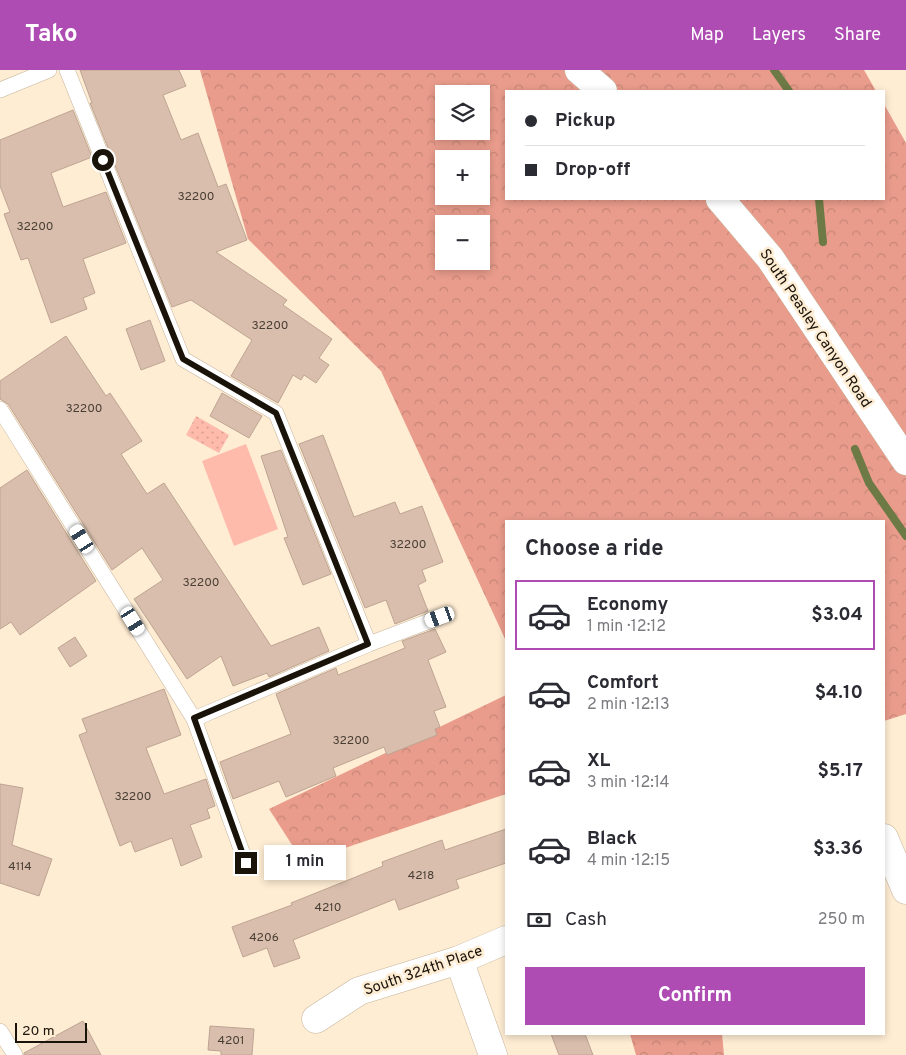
<!DOCTYPE html>
<html lang="en">
<head>
<meta charset="utf-8">
<style>
	body { margin:0; font-family:Overpass,sans-serif; background:#f2f2f3; color:#2b2b33; height:100vh; display:flex; flex-direction:column; font-size:19px; white-space:nowrap }
	* { box-sizing:border-box; margin:0 }
	p { font-size:16px; color:#7c7c81 }
	.icon { flex:none; width:28px; height:28px; fill:none; stroke:currentColor; stroke-width:2; stroke-linecap:round; stroke-linejoin:round }
	.map { position:relative; flex:1; overflow:hidden }
	.panel { position:absolute; left:505px; top:450px; width:380px; height:515px; display:flex; flex-direction:column; background:#fff; border-radius:0px; box-shadow:0 2px 8px #0003 }
	.panel>* { flex:none }
	.hud { position:absolute; left:505px; top:20px; width:380px; height:110px; border-radius:0px; box-shadow:0 2px 8px #0003; display:grid; align-content:center; height:110px; padding:0 20px; background:#fff }
	.fabs { position:absolute; left:435px; top:15px; display:grid; gap:10px }
	.fabs a { display:grid; place-items:center; width:55px; height:55px; border-radius:0px; background:#fff; box-shadow:0 2px 8px #0003; font-size:25px }
	.scale { position:absolute; left:15px; bottom:12px; width:72px; box-sizing:border-box; padding-left:5px; border:2px solid #19130a; border-top:0; font-size:14px; line-height:18px; white-space:nowrap; color:#19130a; -webkit-text-stroke:4px #feecd3; paint-order:stroke }
	.end { position:absolute; width:22px; height:22px; margin:-11px; border:6px solid #19130a; background:#fff; box-shadow:0 0 0 2px #fff }
	.from { border-radius:50% }
	.bubble { position:absolute; height:35px; border-radius:0px; background:#fff; box-shadow:0 2px 8px #0003; font-size:16px; font-weight:700; line-height:35px; text-align:center }
	.car { position:absolute; width:15px; height:30px; margin:-15px -8px; border-radius:6px; box-shadow:0 0 4px 1px #0007; background:linear-gradient(#fff 24%,#345 0 40%,#fff 0 76%,#345 0 86%,#fff 0) }
	.hud b { display:flex; align-items:center; gap:18px; height:48px; font-size:19px }
	.hud b+b { border-top:1px solid #e1e1e2 }
	.hud i { width:12px; height:12px; background:#2b2b33 }
	ul { padding:0; list-style:none }
	li { display:flex; align-items:center; gap:15px; height:70px; margin:0 10px 8px; padding:0 10px; border:2px solid transparent; border-radius:0px }
	li div { flex:1 }
	li b { display:block; font-size:19px }
	li em { font-style:normal; font-weight:700 }
	li.on { border-color:#ae4cb3 }
	li>.icon { width:45px; height:45px; stroke-width:1.5 }
	h2 { padding:0 20px; font-size:22px; line-height:60px }
	.pay { display:flex; align-items:center; gap:12px; height:55px; padding:0 20px; font-size:19px }
	.pay p { margin-inline-start:auto }
	.primary-button { display:flex; gap:10px; margin-top:auto; padding:10px 20px }
	.primary-button a { flex:1; height:58px; border-radius:0px; background:#ae4cb3; color:#fff; font-size:20px; font-weight:700; line-height:58px; text-align:center }
	header { display:flex; align-items:center; gap:30px; box-sizing:border-box; height:70px; padding:0 25px; background:#ae4cb3; color:#fff }
	header strong { font-size:24px }
	nav { display:flex; gap:28px; margin-inline-start:auto; font-size:18px }
	.map>svg:first-child { display:block }
	.grass { fill:url(#grass-dots) }
	.forest { fill:url(#forest-crowns); fill-rule:evenodd }
	.pitch { fill:#febbac }
	.lines { fill:none; stroke-linecap:round; stroke-linejoin:round }
	.stream { stroke:#6e7a46; stroke-width:8 }
	.building { fill:#d9bead; stroke:#bea493 }
	.lane-casing { stroke:#c6b59d; stroke-width:16 }
	.street-casing { stroke:#c6b59d; stroke-width:29 }
	.secondary-casing { stroke:#c6b59d; stroke-width:29 }
	.lane { stroke:#fff; stroke-width:15 }
	.street { stroke:#fff; stroke-width:28 }
	.secondary { stroke:#fff; stroke-width:28 }
	.route { stroke:#19130a; stroke-width:6 }
	.labels { text-anchor:middle; stroke-width:5; stroke-linejoin:round; paint-order:stroke }
	.number-label { font-size:12px; fill:#493e33 }
	.street-label { font-size:15px; fill:#19130a; stroke:#feecd3 }
</style>
</head>
<body>
<header>
<strong>Tako</strong>
<nav><a>Map</a><a>Layers</a><a>Share</a></nav>
</header>
<div class="map">
<svg width="906" height="985" viewBox="0 0 906 985">
	<defs>
		<pattern id="grass-dots" width="8" height="8" patternUnits="userSpaceOnUse" patternTransform="scale(1.25)"><rect width="8" height="8" fill="#febbac"/><path d="M2 2h.1M6 6h.1" fill="none" stroke="#d9a093" stroke-width="1.8" stroke-linecap="round"/></pattern>
		<pattern id="forest-crowns" width="20" height="18" patternUnits="userSpaceOnUse" patternTransform="scale(1.25)"><rect width="20" height="18" fill="#e99c8b"/><path d="M2 6a3 3 0 1 1 6 0M12 15a3 3 0 1 1 6 0" fill="none" stroke="#c78677"/></pattern>
	</defs>
	<rect width="100%" height="100%" fill="#feecd3"/>
	<!-- grass -->
	<polygon class="grass" points="196,346 229,365 219,383 186,365"/>
	<!-- forest -->
	<g class="forest">
		<path d="M200,0H864L876,21H506V129H884V34L906,73V644L884,651V451H506V571L381,301L248,169ZM444,24H481V61H444ZM444,89H481V126H444ZM444,154H481V191H444Z"/>
		<polygon points="506,625 506,724 303,792 269,739"/>
		<polygon points="630,964 722,964 724,985 636,985"/>
	</g>
	<!-- pitch -->
	<polygon class="pitch" points="246,374 278,459 234,476 202,391"/>
	<g class="lines">
		<!-- stream -->
		<g class="stream">
			<polyline points="774,0 789,21"/>
			<polyline points="819,129 823,172"/>
			<polyline points="855,379 869,413 906,466"/>
		</g>
	</g>
	<!-- building -->
	<g class="building">
		<polygon points="80,0 179,0 186,16 163,25 181,70 198,63 218,117 226,114 247,170 216,182 287,230 283,235 332,269 319,288 329,295 316,313 304,305 301,310 293,305 278,333 231,306 252,270 191,230 172,237 90,33 92,33"/>
		<polygon points="73,40 92,87 51,103 63,137 106,122 126,173 83,189 95,223 83,228 87,239 51,253 28,188 21,190 4,144 10,142 0,116 0,70"/>
		<polygon points="150,250 165,291 141,300 126,259"/>
		<polygon points="66,266 106,326 110,323 142,371 121,384 147,424 164,413 271,576 319,557 329,581 269,607 267,603 233,616 221,586 187,609 134,529 163,510 142,478 112,500 8,334 0,329 0,311"/>
		<polygon points="222,323 262,346 249,368 210,346"/>
		<polygon points="323,365 354,447 395,432 400,444 422,436 443,492 422,500 426,511 418,515 428,541 395,554 386,530 365,538 299,374"/>
		<polygon points="281,380 331,504 303,515 284,468 288,467 261,386"/>
		<polygon points="27,400 96,511 20,565 11,552 0,559 0,418"/>
		<polygon points="435,559 446,582 428,590 446,637 434,641 440,657 435,659 437,665 387,685 384,677 333,698 336,706 286,727 279,711 233,729 220,692 291,664 276,624 336,598 338,605 405,578 402,571"/>
		<polygon points="75,567 87,586 70,597 58,578"/>
		<polygon points="164,619 181,665 146,678 164,724 206,709 215,736 207,739 210,748 190,755 202,787 181,796 172,768 135,782 131,771 120,776 79,665 87,662 82,649"/>
		<polygon points="0,714 23,718 12,775 52,789 39,826 0,813"/>
		<polygon points="506,759 506,793 456,810 459,818 399,840 395,829 293,870 300,888 274,897 267,878 243,887 232,857 292,835 291,833 383,796 382,792 442,770 445,780"/>
		<polygon points="83,951 101,985 24,985 24,983"/>
		<polygon points="210,956 254,959 252,985 221,985 221,981 208,980"/>
		<polygon points="551,964 585,964 593,985 559,985"/>
	</g>
	<g class="lines">
		<defs>
			<g id="lane">
				<polyline points="67,0 183,289 276,343 369,574"/>
				<polyline points="0,20 49,0"/>
				<polyline points="0,339 194,649 246,793"/>
				<polyline points="194,649 369,574 440,547"/>
				<polyline points="0,961 15,985"/>
			</g>
			<g id="street">
				<polyline points="884,768 906,820"/>
				<polyline points="459,890 493,985"/>
				<polyline points="316,949 359,921 459,890 506,870"/>
			</g>
			<g id="secondary">
				<polyline points="579,0 603,21"/>
				<polyline points="720,129 770,188 906,391"/>
			</g>
		</defs>
		<!-- lane casing -->
		<use href="#lane" class="lane-casing"/>
		<!-- street casing -->
		<use href="#street" class="street-casing"/>
		<!-- secondary casing -->
		<use href="#secondary" class="secondary-casing"/>
		<!-- lane -->
		<use href="#lane" class="lane"/>
		<!-- street -->
		<use href="#street" class="street"/>
		<!-- secondary -->
		<use href="#secondary" class="secondary"/>
	</g>
	<g class="lines">
		<!-- route -->
		<polyline class="route" points="103,90 183,289 276,343 368,574 194,648 246,793"/>
	</g>
	<g class="labels">
		<!-- number labels -->
		<g class="number-label">
			<text x="196" y="130">32200</text>
			<text x="35" y="160">32200</text>
			<text x="270" y="259">32200</text>
			<text x="84" y="342">32200</text>
			<text x="408" y="478">32200</text>
			<text x="201" y="516">32200</text>
			<text x="351" y="674">32200</text>
			<text x="133" y="730">32200</text>
			<text x="20" y="800">4114</text>
			<text x="421" y="809">4218</text>
			<text x="328" y="841">4210</text>
			<text x="264" y="871">4206</text>
			<text x="231" y="974">4201</text>
		</g>
		<!-- street labels -->
		<g class="street-label">
			<text transform="translate(816 258) rotate(56)" y="5">South Peasley Canyon Road</text>
			<text transform="translate(423 900) rotate(-19)" y="5">South 324th Place</text>
		</g>
	</g>
</svg>
<div class="fabs">
<a><svg class="icon" aria-label="layers" viewBox="0 0 24 24"><path d="M12 4l9 5-9 5-9-5zM3 14l9 5 9-5"/></svg></a>
<a>+</a>
<a>−</a>
</div>
<div class="scale">20 m</div>
<i class="end from" style="left:103px;top:90px"></i>
<i class="end" style="left:246px;top:793px"></i>
<div class="bubble" style="left:264px;top:775px;width:82px">1 min</div>
<i class="car" style="left:82px;top:469px;rotate:328deg"></i>
<i class="car" style="left:440px;top:547px;rotate:250deg"></i>
<i class="car" style="left:133px;top:551px;rotate:148deg"></i>
<div class="hud">
<b><i class="from"></i>Pickup</b>
<b><i></i>Drop-off</b>
</div>
<section class="panel">
<h2>Choose a ride</h2>
<ul>
<li class="on"><svg class="icon" aria-label="car" viewBox="0 0 24 24"><path d="M5 17H2v-5l4-1 3-4h7l3 4 3 1v5h-3M9 17h6M6 11h13"/><circle cx="7" cy="17" r="2"/><circle cx="17" cy="17" r="2"/></svg><div><b>Economy</b><p>1 min · 12:12</p></div><em>$3.04</em></li>
<li><svg class="icon" aria-label="car" viewBox="0 0 24 24"><path d="M5 17H2v-5l4-1 3-4h7l3 4 3 1v5h-3M9 17h6M6 11h13"/><circle cx="7" cy="17" r="2"/><circle cx="17" cy="17" r="2"/></svg><div><b>Comfort</b><p>2 min · 12:13</p></div><em>$4.10</em></li>
<li><svg class="icon" aria-label="car" viewBox="0 0 24 24"><path d="M5 17H2v-5l4-1 3-4h7l3 4 3 1v5h-3M9 17h6M6 11h13"/><circle cx="7" cy="17" r="2"/><circle cx="17" cy="17" r="2"/></svg><div><b>XL</b><p>3 min · 12:14</p></div><em>$5.17</em></li>
<li><svg class="icon" aria-label="car" viewBox="0 0 24 24"><path d="M5 17H2v-5l4-1 3-4h7l3 4 3 1v5h-3M9 17h6M6 11h13"/><circle cx="7" cy="17" r="2"/><circle cx="17" cy="17" r="2"/></svg><div><b>Black</b><p>4 min · 12:15</p></div><em>$3.36</em></li>
</ul>
<div class="pay"><svg class="icon" aria-label="cash" viewBox="0 0 24 24"><path d="M3 7h18v10H3z"/><circle cx="12" cy="12" r="2"/></svg>Cash<p>250 m</p></div>
<div class="primary-button"><a>Confirm</a></div>
</section>
</div>
</body>
</html>
